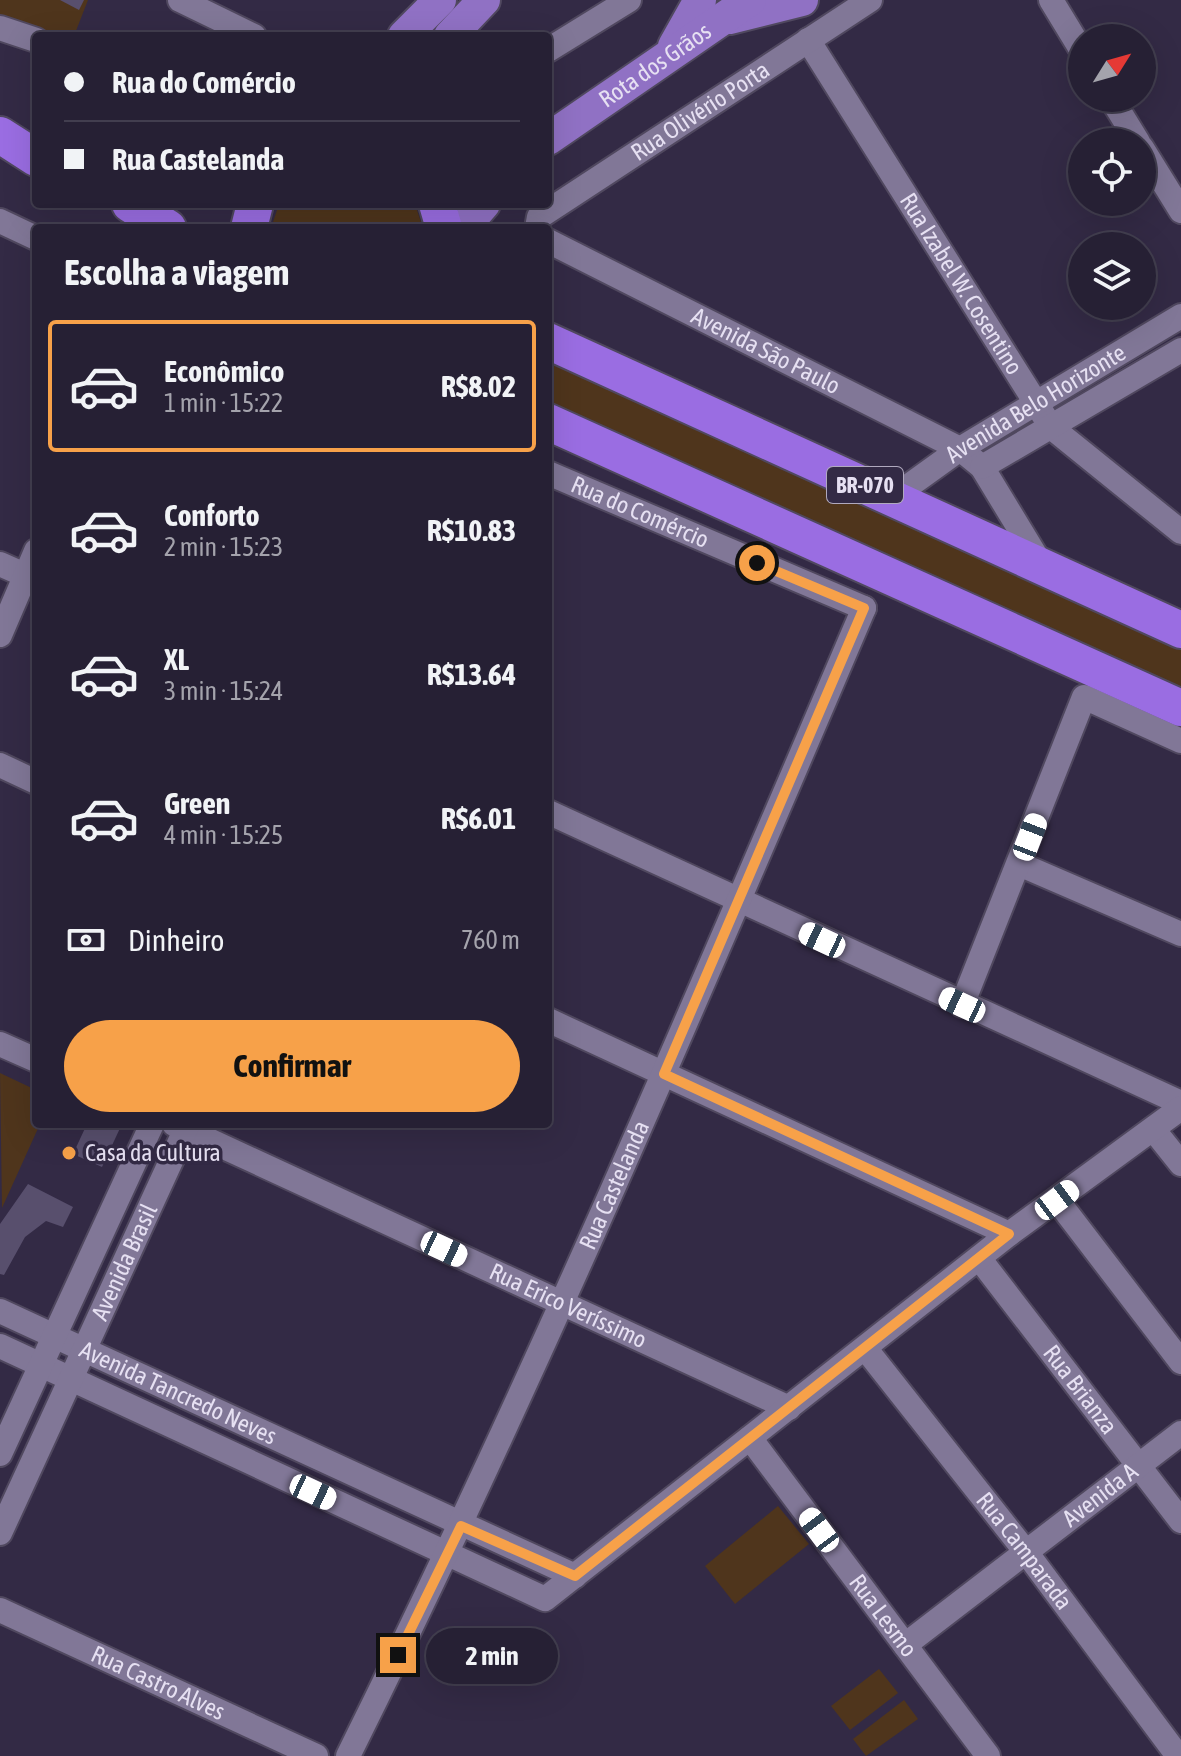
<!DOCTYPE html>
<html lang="pt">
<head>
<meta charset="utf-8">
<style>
	body { margin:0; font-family:"Asap Condensed",sans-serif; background:#2e283c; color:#f1f3f6; height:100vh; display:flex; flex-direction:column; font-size:30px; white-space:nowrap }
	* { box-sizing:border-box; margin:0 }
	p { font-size:26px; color:#a4a3ac }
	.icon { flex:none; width:44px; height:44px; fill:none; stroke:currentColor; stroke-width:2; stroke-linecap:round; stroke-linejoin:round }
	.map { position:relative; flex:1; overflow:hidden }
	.panel { position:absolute; left:32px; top:224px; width:520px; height:904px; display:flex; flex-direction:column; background:#262034; border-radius:8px; box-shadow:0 8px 32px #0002,0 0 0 2px #423e4f }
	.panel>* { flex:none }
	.top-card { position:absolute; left:32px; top:32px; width:520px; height:176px; border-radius:8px; box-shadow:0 8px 32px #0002,0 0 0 2px #423e4f; display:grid; align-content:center; height:176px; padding:0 32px; background:#262034 }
	.needle { width:52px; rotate:53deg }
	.buttons { position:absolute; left:1068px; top:24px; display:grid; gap:16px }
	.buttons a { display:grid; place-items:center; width:88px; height:88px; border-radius:50%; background:#262034; box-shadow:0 8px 32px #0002,0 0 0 2px #423e4f; font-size:40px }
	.end { position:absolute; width:36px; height:36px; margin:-18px; border:10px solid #f7a149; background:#111; box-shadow:0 0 0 4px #111 }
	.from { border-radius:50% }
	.bubble { position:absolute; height:56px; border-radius:28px; background:#262034; box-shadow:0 8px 32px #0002,0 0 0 2px #423e4f; font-size:26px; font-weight:700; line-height:56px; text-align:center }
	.car { position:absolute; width:24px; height:48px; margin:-24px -12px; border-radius:10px; box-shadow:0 0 6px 2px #0007; background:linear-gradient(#fff 24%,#345 0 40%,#fff 0 76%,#345 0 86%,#fff 0) }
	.top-card b { display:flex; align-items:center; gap:28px; height:76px; font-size:30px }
	.top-card b+b { border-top:2px solid #423e4f }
	.top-card i { width:20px; height:20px; background:#f1f3f6 }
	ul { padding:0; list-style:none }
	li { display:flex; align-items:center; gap:24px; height:132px; margin:0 16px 12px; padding:0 16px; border:4px solid transparent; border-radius:8px }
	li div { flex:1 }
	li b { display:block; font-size:30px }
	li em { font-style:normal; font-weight:700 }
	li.selected { border-color:#f7a149 }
	li>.icon { width:72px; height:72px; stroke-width:1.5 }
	h2 { padding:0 32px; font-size:36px; line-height:96px }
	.pay { display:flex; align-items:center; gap:20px; height:88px; padding:0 32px; font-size:30px }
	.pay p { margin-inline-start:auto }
	.cta { display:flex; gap:16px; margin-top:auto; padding:16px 32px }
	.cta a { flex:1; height:92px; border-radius:48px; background:#f7a149; color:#111; font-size:32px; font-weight:700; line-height:92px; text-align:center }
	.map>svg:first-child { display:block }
	.green { fill:#4f351c }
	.building { fill:#584f6d }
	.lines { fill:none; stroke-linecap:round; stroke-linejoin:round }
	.minor-casing { stroke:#50485f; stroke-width:28 }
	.major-casing { stroke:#50485f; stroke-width:36 }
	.highway-casing { stroke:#50485f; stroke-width:40 }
	.minor { stroke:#817797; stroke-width:24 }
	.major { stroke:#9071c4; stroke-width:32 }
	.highway { stroke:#9a6de2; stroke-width:36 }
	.route { stroke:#f7a149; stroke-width:10 }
	.poi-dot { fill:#f7a149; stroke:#332a45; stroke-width:3 }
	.labels { text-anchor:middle; stroke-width:7; stroke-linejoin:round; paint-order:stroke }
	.shield { fill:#332a45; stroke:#b0a9be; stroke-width:2 }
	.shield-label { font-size:22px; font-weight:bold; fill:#e6e0f2 }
	.street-label { font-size:24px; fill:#e6e0f2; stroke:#332a45 }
	.poi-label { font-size:24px; fill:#e6e0f2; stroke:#332a45; text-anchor:start }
</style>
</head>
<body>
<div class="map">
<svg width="1181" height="1756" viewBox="0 0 1181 1756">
	<rect width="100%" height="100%" fill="#332a45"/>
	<!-- green -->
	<g class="green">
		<polygon points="0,0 88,0 74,36 41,36 0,22"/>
		<polygon points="279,204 415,204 423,228 271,228"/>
		<polygon points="548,352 1181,642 1181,695 548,408"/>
		<polygon points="0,1073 36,1090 36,1124 40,1124 2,1208"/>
		<polygon points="778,1506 809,1544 735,1604 705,1566"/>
		<polygon points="879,1669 898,1693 850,1730 831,1706"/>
		<polygon points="904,1700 918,1719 866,1756 853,1739"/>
	</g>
	<!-- building -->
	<g class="building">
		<polygon points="60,0 84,0 79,10"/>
		<polygon points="87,1124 121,1126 102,1167 73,1154"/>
		<polygon points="28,1184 73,1207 63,1227 46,1221 25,1237 4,1275 0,1274 0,1224"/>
	</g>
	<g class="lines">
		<defs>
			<g id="minor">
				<polyline points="180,0 254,36"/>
				<polyline points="1051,0 1082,51"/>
				<polyline points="0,28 36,40"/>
				<path id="s1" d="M808,40L1051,427L1181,532"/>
				<polyline points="548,50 629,0"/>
				<polyline points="1111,98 1138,142"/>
				<polyline points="1142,148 1181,211"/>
				<polyline points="0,221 36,238"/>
				<path id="s2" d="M537,228L539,217L870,0"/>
				<path id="s3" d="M548,241L960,449L982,467L1042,566"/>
				<polyline points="982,467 1181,350"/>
				<path id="s4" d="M548,473L864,608"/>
				<path id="s5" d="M892,498L960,449L1181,316"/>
				<polyline points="0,564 36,580"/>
				<polyline points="0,635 36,551"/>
				<polyline points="0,765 36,782"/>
				<polyline points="548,812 1181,1103"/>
				<polyline points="1019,864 1181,934"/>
				<polyline points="962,1005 1084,697 1181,741"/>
				<polyline points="548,1020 1009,1234"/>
				<polyline points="0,1044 36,1060"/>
				<path id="s6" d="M174,1124L789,1408"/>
				<polyline points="1153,1129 1181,1164"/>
				<polyline points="1057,1200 1181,1362"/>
				<path id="s7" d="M979,1258L1181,1521"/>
				<path id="s8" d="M0,1311L575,1576"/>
				<polyline points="0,1346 545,1599 1009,1234 1181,1108"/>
				<path id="s9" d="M865,1348L1026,1552L1178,1756"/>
				<path id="s10" d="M750,1438L988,1756"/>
				<polyline points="0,1454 152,1124"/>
				<path id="s11" d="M0,1533L188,1124"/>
				<path id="s12" d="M0,1610L316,1756"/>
				<path id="s13" d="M905,1645L1181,1433"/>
				<path id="s14" d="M348,1756C535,1380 699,994 864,608"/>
			</g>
			<g id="major">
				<polyline points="730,18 802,0"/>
				<polyline points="404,36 440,0"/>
				<polyline points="450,36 484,0"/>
				<polyline points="674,46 700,0"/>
				<path id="s15" d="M548,139L750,0"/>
				<polyline points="463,228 484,204"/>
			</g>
			<g id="highway">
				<polyline points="0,135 36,158"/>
				<polyline points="130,204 168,228"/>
				<polyline points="437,204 444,228"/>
				<polyline points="249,228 255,204"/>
				<polyline points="548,341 1181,630"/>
				<polyline points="548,422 1181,708"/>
			</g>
		</defs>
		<!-- minor casing -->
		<use href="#minor" class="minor-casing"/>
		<!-- major casing -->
		<use href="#major" class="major-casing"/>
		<!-- highway casing -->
		<use href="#highway" class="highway-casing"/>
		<!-- minor -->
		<use href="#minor" class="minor"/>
		<!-- major -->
		<use href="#major" class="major"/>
		<!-- highway -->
		<use href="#highway" class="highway"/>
	</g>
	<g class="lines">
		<!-- route -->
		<polyline class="route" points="398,1655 461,1526 575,1576 1009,1234 664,1074 864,608 757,563"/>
	</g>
	<!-- markers -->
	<circle class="poi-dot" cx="69" cy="1153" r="8"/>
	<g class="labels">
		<!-- shield labels -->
		<rect class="shield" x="827" y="467" width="76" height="36" rx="6"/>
		<g class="shield-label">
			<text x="865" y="493">BR-070</text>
		</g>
		<!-- street labels -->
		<g class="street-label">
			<text dy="8" stroke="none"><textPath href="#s15" startOffset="130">Rota dos Grãos</textPath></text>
			<text dy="8" stroke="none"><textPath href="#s2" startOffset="204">Rua Olivério Porta</textPath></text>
			<text dy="8" stroke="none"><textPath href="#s1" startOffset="288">Rua Izabel W. Cosentino</textPath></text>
			<text dy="8" stroke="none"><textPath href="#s3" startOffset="244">Avenida São Paulo</textPath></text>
			<text dy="8" stroke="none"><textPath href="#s5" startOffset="172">Avenida Belo Horizonte</textPath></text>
			<text dy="8" stroke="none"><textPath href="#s4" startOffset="100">Rua do Comércio</textPath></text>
			<text dy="8" stroke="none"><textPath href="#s14" startOffset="630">Rua Castelanda</textPath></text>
			<text dy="8" stroke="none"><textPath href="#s11" startOffset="298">Avenida Brasil</textPath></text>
			<text dy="8" stroke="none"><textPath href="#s6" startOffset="434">Rua Erico Veríssimo</textPath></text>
			<text dy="8" stroke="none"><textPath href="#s7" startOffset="166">Rua Brianza</textPath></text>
			<text dy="8" stroke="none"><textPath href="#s8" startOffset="196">Avenida Tancredo Neves</textPath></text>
			<text dy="8" stroke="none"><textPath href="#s13" startOffset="246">Avenida A</textPath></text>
			<text dy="8" stroke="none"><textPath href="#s9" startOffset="258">Rua Camparada</textPath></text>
			<text dy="8" stroke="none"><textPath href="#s10" startOffset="222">Rua Lesmo</textPath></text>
			<text dy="8" stroke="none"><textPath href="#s12" startOffset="174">Rua Castro Alves</textPath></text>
		</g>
		<!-- poi labels -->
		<g class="poi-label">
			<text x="85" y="1161">Casa da Cultura</text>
		</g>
	</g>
</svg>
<div class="buttons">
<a><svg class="needle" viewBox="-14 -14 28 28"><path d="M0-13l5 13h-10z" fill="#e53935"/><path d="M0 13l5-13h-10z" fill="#a4a3ac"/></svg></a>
<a><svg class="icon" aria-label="locate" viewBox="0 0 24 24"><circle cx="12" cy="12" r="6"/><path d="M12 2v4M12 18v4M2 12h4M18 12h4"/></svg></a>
<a><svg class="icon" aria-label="layers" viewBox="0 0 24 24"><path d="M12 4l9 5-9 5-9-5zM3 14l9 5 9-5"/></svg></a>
</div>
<i class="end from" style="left:757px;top:563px"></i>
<i class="end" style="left:398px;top:1655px"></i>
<div class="bubble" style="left:426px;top:1628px;width:132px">2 min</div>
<i class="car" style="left:1030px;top:837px;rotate:21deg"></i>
<i class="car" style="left:822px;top:940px;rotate:295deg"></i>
<i class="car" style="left:962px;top:1005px;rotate:295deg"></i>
<i class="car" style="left:1057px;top:1200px;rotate:53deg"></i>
<i class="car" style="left:444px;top:1249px;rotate:115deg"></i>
<i class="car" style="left:313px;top:1492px;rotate:115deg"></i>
<i class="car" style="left:819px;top:1530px;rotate:323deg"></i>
<div class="top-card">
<b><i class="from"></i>Rua do Comércio</b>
<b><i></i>Rua Castelanda</b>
</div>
<section class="panel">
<h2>Escolha a viagem</h2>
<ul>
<li class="selected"><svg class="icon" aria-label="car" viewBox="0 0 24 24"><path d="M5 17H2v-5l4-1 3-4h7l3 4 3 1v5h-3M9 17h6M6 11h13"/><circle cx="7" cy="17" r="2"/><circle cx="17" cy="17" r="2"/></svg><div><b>Econômico</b><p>1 min · 15:22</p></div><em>R$8.02</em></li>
<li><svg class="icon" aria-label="car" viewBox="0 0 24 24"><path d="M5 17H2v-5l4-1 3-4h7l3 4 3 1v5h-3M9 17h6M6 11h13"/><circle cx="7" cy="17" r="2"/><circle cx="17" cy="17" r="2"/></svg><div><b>Conforto</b><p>2 min · 15:23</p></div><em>R$10.83</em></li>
<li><svg class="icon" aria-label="car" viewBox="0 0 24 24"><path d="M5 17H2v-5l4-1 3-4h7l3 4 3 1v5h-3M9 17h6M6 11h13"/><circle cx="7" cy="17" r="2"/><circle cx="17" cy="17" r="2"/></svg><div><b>XL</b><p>3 min · 15:24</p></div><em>R$13.64</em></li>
<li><svg class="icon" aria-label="car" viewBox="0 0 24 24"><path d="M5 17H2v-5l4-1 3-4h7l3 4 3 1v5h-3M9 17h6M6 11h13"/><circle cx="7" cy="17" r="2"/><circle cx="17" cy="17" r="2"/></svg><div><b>Green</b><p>4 min · 15:25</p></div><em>R$6.01</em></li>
</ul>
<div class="pay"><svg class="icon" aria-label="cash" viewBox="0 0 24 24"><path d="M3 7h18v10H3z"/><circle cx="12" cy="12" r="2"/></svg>Dinheiro<p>760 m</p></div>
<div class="cta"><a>Confirmar</a></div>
</section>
</div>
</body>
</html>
